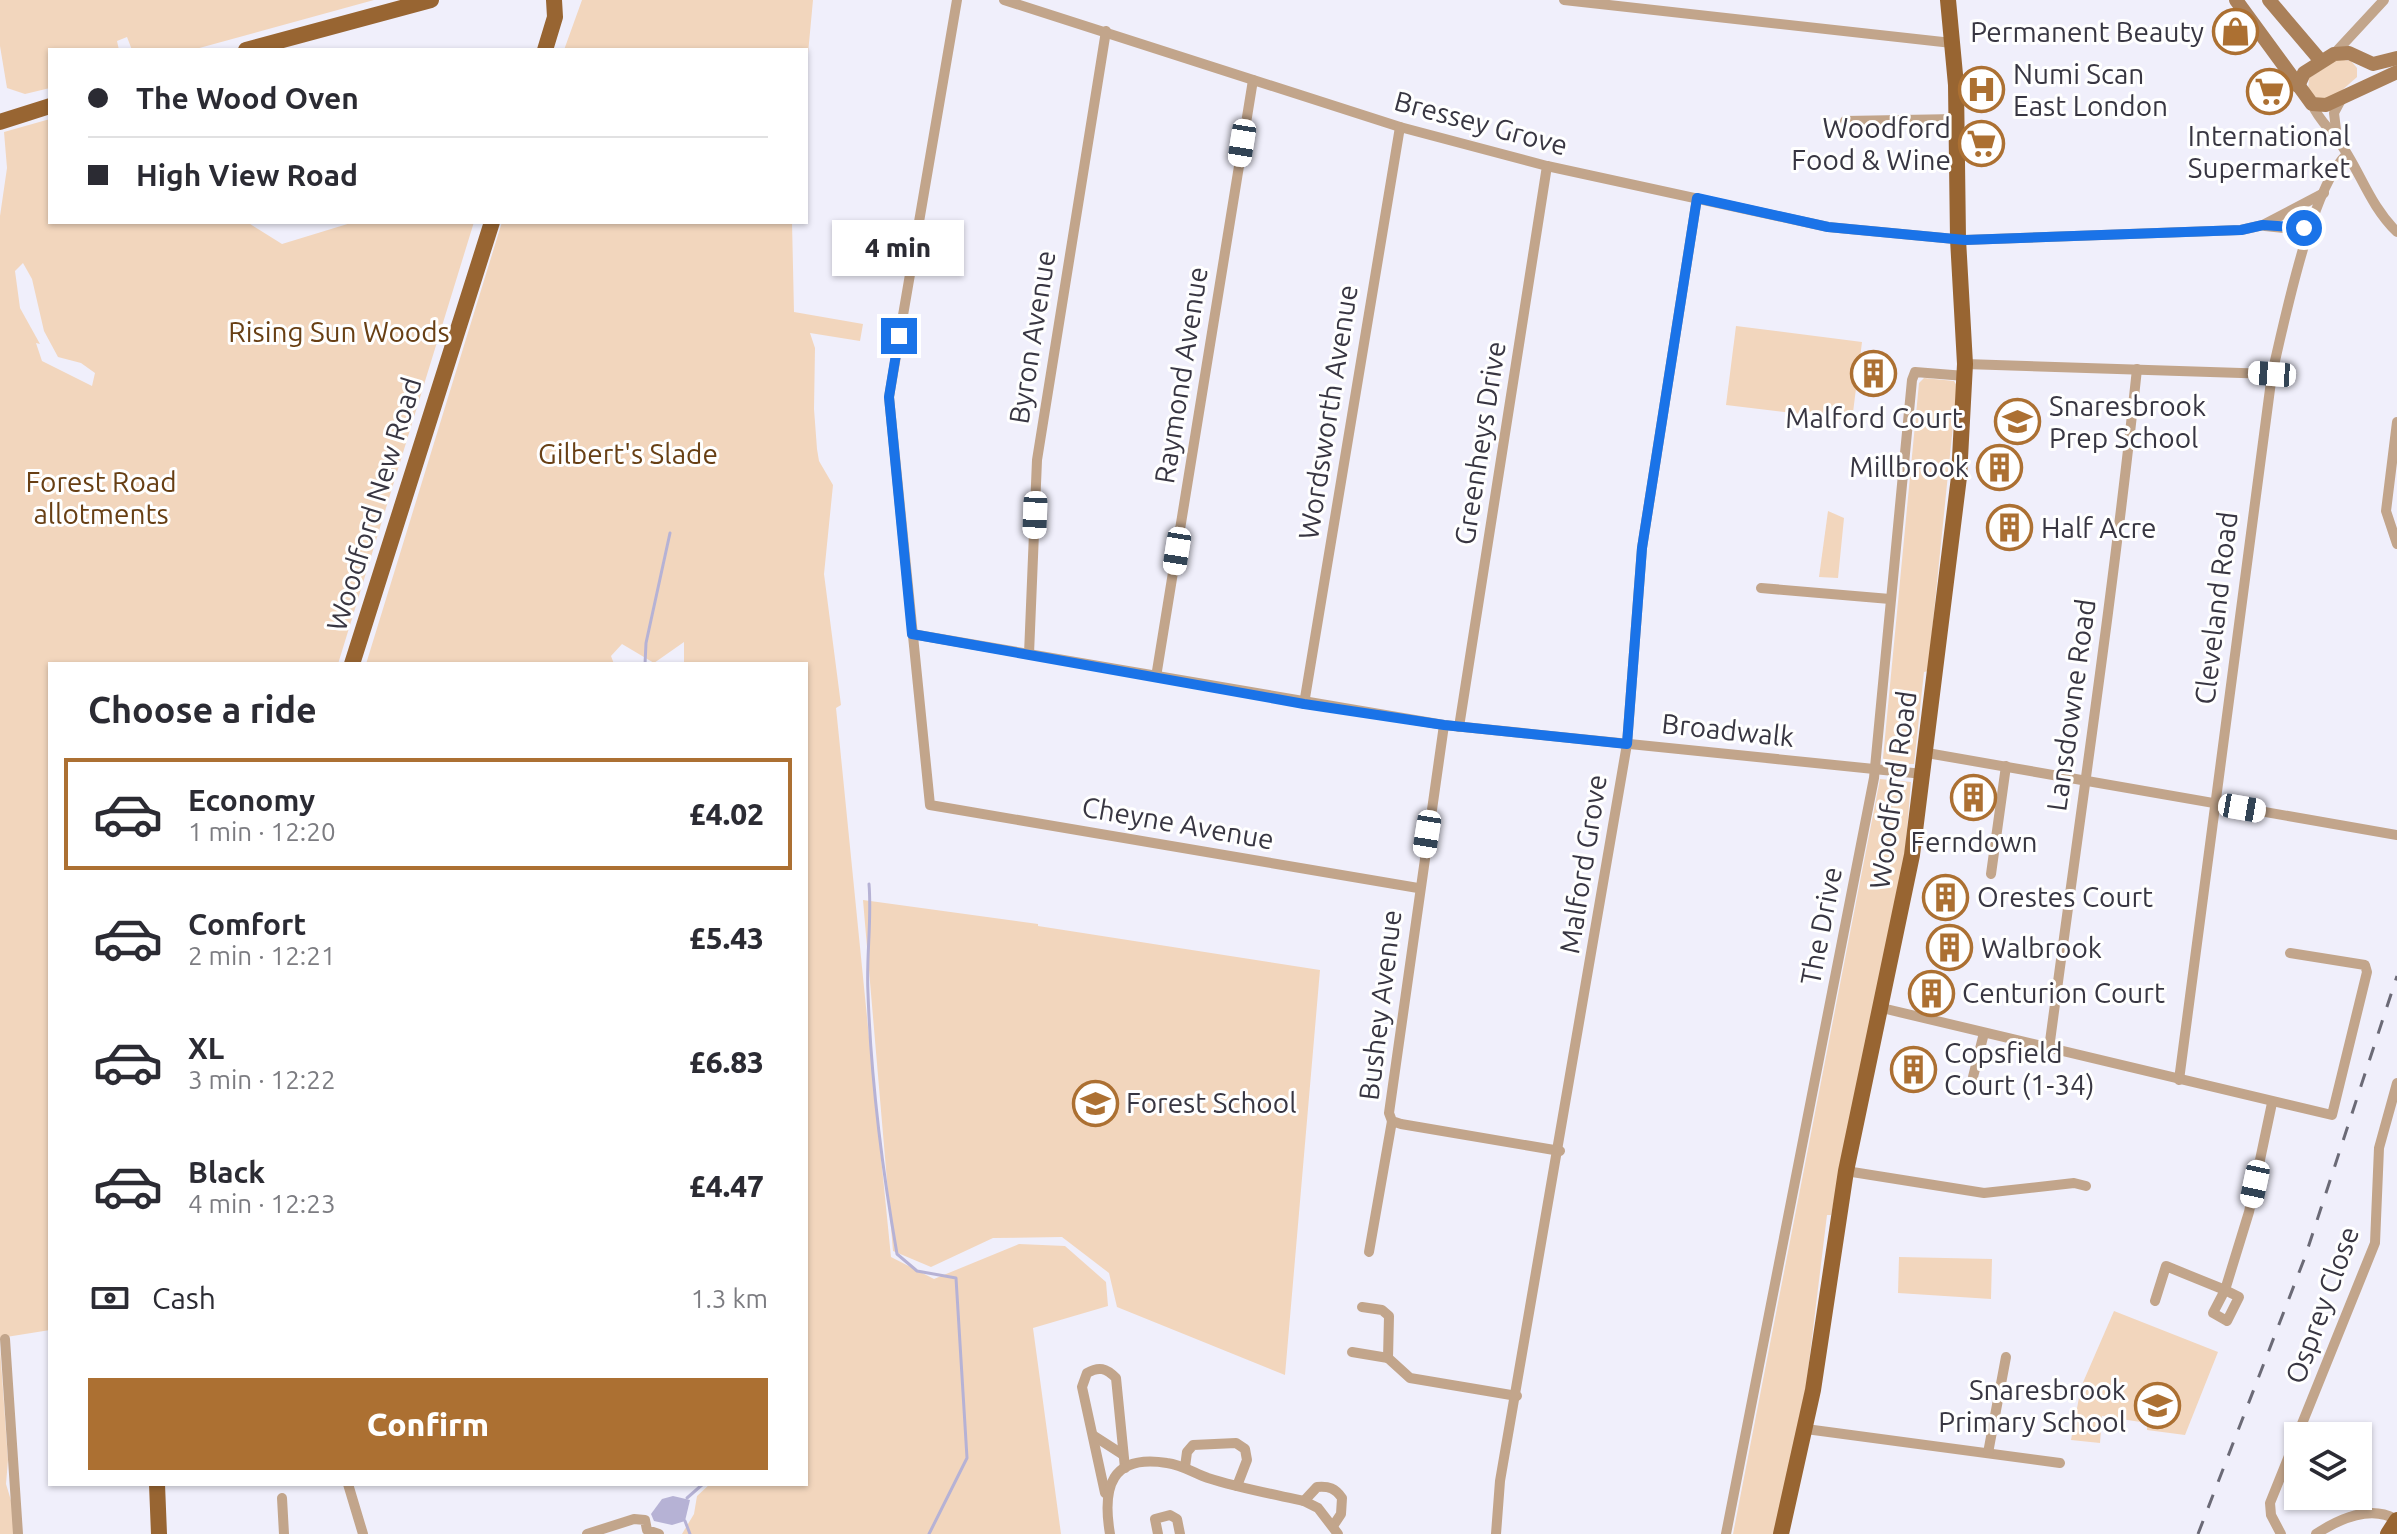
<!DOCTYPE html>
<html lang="en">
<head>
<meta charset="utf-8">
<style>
	body { margin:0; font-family:Ubuntu,sans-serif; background:#f2f2f3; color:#2b2b33; height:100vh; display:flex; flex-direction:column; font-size:30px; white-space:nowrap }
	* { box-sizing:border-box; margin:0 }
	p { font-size:26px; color:#7c7c81 }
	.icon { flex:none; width:44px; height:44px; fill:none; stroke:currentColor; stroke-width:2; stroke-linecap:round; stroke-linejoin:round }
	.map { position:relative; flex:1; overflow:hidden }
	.drawer { position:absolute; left:48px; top:662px; width:760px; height:824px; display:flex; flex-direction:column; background:#fff; border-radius:0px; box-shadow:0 2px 6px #0004 }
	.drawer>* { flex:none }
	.banner { position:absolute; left:48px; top:48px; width:760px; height:176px; border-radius:0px; box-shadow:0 2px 6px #0004; display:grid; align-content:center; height:176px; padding:0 40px; background:#fff }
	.controls { position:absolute; left:2284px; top:1422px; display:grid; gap:16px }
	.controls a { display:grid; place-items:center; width:88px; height:88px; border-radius:0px; background:#fff; box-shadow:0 2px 6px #0004; font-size:40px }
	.end { position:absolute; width:36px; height:36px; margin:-18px; border:10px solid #1a73e8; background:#fff; box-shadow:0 0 0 4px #fff }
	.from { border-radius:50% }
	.bubble { position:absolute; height:56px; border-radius:0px; background:#fff; box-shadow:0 2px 6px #0004; font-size:26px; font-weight:800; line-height:56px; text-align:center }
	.car { position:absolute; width:24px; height:48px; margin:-24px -12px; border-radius:10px; box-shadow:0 0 6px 2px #0007; background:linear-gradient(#fff 24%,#345 0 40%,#fff 0 76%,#345 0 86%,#fff 0) }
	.banner b { display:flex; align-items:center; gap:28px; height:76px; font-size:30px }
	.banner b+b { border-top:2px solid #e1e1e2 }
	.banner i { width:20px; height:20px; background:#2b2b33 }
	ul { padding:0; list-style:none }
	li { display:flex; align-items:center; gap:24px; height:112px; margin:0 16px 12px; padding:0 24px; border:4px solid transparent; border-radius:0px }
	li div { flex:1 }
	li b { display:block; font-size:30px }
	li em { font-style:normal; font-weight:800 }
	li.on { border-color:#ac7032 }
	li>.icon { width:72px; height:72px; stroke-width:1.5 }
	h2 { padding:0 40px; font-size:36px; line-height:96px }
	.pay { display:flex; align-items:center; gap:20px; height:88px; padding:0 40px; font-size:30px }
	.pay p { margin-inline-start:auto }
	.cta { display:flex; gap:16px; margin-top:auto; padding:16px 40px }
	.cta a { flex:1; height:92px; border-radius:0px; background:#ac7032; color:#fff; font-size:32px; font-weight:800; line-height:92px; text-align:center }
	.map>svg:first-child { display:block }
	.green { fill:#f2d6bd; fill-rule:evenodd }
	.water { fill:#b6b2d5 }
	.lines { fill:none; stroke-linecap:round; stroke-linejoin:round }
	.stream { stroke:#b6b2d5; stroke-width:3 }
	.minor { stroke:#c2a58b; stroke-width:10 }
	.secondary { stroke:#aa8059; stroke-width:14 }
	.primary { stroke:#986532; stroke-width:16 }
	.rail { stroke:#6b6a76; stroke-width:3; stroke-dasharray:14 14; stroke-linecap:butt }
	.route { stroke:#1a73e8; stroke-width:10 }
	.labels { text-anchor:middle; stroke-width:6; stroke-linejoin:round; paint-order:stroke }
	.poi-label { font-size:28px; fill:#383642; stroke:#fff; text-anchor:start }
	.street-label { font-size:28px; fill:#383642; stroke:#fff }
	.park-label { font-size:28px; fill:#683f14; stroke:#fff }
</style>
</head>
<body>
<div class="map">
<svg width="2397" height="1534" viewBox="0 0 2397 1534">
	<rect width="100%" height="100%" fill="#f0effb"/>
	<!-- green -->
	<g class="green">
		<polygon points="0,0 374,0 192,50 132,50 127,37 117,41 119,50 50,50 50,88 25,94 7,88 0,46"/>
		<polygon points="582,0 813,0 806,75 806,50 564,50"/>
		<polygon points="2338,59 2351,61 2357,68 2357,77 2332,99 2319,100 2308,91 2309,78"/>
		<path d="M50,119V222H247L282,244L354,222H474L338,664H50V1330L0,1338V216L7,168L4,132ZM23,263L32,279L44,331L58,357L81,363L95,373L92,386L42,361L36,343L40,344L20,308L15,271Z"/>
		<polygon points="502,222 792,222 794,312 863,324 860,341 810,333 815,348 814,409 817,449 819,461 833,485 824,574 841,705 836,708 839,737 891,1257 934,1279 1019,1244 1065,1246 1106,1282 1108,1306 1033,1328 1061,1534 682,1534 694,1514 697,1496 710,1484 806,1484 806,664 684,664 684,642 654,663 622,644 611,656 614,664 366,664"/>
		<polygon points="1736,326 1862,342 1852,420 1726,405"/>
		<polygon points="1924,378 1954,381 1957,386 1928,671 1924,672 1914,764 1887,764 1883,758 1919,383"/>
		<polygon points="1828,511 1844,518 1838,578 1819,577"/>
		<polygon points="1880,779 1911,782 1905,853 1831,1215 1827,1215 1806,1387 1774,1534 1733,1534"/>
		<polygon points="863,900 1038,924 1038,926 1320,970 1285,1375 1117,1307 1109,1273 1062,1237 993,1238 931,1267 893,1251"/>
		<polygon points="1899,1257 1992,1259 1991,1299 1898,1293"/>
		<polygon points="2114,1311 2218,1352 2185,1435 2147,1430 2147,1423 2102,1416 2100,1443 2071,1440 2081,1387"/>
		<polygon points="0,1348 8,1460 6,1484 13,1507 14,1534 0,1534"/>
	</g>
	<!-- water -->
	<polygon class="water" points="673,1496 690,1500 685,1521 672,1525 654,1521 651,1514 662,1499"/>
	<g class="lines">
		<!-- stream -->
		<g class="stream">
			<polyline points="645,664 646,643 670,533"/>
			<path d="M869,884C872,921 866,957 868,993C871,1080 882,1168 897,1254L917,1271L956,1278L967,1458L929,1534"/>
			<polyline points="687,1498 703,1484"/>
			<polyline points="685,1521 690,1534"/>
		</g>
		<!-- minor -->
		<g class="minor">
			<polyline points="957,0 889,397 930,805 1418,888"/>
			<polyline points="1004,0 1400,127 1547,166 1828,227 1965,240 2241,230 2263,225 2324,193"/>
			<polyline points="1564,0 1952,43"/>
			<polyline points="2334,54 2384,0"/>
			<path d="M2312,104C2318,119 2328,127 2338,140C2360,170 2369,205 2397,232"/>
			<polyline points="1845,121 1957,119"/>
			<polyline points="2337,138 2334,113 2342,98"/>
			<polyline points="2265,226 2311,231"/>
			<polyline points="1965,364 2272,374"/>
			<polyline points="2397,422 2386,511 2397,544"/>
			<polyline points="1761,588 1890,599"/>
			<polyline points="912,634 1444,725 1923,774"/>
			<polyline points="1029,654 1037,460 1106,31"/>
			<polyline points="1156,677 1253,80"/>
			<polyline points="1304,704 1400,127"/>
			<polyline points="1444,725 1389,1113 1392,1121 1401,1124 1560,1151"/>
			<polyline points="1459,727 1547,166"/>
			<polyline points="1927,753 2397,835"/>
			<polyline points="1991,874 2006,766"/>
			<polyline points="1882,1008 2332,1115 2367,972 2365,965 2290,953"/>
			<path d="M2049,1049C2079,822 2113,596 2137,369"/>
			<polyline points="1973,1077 1984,1033"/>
			<path d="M2179,1080L2272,374C2284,323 2311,189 2346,155"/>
			<polyline points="1846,1171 1984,1193 2074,1183 2086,1186"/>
			<polyline points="1369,1252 1392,1121"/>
			<polygon points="2225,1290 2239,1297 2227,1321 2213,1313"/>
			<polyline points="2155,1301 2166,1266 2225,1290 2249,1212 2272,1103"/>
			<polyline points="1362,1307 1382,1310 1389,1316 1388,1358 1410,1378 1517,1396"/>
			<polyline points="5,1339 18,1534"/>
			<polyline points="1352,1352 1388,1358"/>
			<polyline points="1806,1429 2060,1463"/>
			<polyline points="1094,1436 1122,1454"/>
			<polyline points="1988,1453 2006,1357"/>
			<polyline points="1185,1467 1187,1452 1193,1445 1236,1443 1245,1449 1247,1460 1237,1486"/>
			<polyline points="348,1484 363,1534"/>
			<path d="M1105,1493L1082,1387L1087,1373C1099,1366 1106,1368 1116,1378L1125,1468"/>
			<polyline points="282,1498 284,1534"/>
			<path d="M1304,1501L1317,1487C1329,1486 1335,1488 1342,1498L1341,1514L1333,1526"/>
			<polyline points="587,1534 634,1519 645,1520 647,1530 659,1534"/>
			<path d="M1110,1534C1102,1487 1111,1454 1167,1463C1182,1465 1194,1473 1208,1478C1239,1488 1272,1494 1304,1501L1318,1508L1338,1534"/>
			<polyline points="1158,1534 1155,1519 1170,1515 1177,1519 1180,1534"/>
			<polyline points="1496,1534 1500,1481 1627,744 1642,548 1697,198"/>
			<polyline points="1726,1534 1874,778 1912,380 1915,372 1965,376"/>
			<polyline points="2281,1534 2271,1515 2270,1503 2375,1243 2379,1148 2397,1083"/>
			<path d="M2316,1534C2339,1519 2371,1504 2397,1520"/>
		</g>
		<!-- secondary -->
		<g class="secondary">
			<polyline points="2236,0 2312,104 2326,105 2397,72"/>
			<polyline points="2269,0 2320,60"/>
			<polyline points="2298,86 2304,73 2334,54 2349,53 2373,64 2397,58"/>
		</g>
		<!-- primary -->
		<g class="primary">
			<polyline points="246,50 431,0"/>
			<polyline points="545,50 555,17 554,0"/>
			<polyline points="0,122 50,106"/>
			<polyline points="352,664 492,222"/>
			<polyline points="157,1484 159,1534"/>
			<polyline points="1781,1534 1813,1390 1846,1171 1912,855 1959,477 1965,364 1958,239 1956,85 1948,0"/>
			<polyline points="2388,1534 2397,1520"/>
		</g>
		<!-- rail -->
		<polyline class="rail" points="2198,1534 2305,1257 2397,976"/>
	</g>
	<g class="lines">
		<!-- route -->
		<polyline class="route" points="899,336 889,397 912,634 1304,704 1444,725 1627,744 1642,548 1697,198 1828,227 1965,240 2241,230 2263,225 2304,228"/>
	</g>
	<!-- icons -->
	<defs>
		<symbol id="shop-ring" viewBox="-11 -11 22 22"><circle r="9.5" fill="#fff" stroke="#ac7032" stroke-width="1.5"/><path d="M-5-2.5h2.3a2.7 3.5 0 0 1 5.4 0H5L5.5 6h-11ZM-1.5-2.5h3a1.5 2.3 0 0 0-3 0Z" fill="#ac7032"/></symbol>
		<symbol id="hospital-ring" viewBox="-11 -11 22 22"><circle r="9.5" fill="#fff" stroke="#ac7032" stroke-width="1.5"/><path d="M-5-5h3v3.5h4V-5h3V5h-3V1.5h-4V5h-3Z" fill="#ac7032"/></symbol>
		<symbol id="supermarket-ring" viewBox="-11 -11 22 22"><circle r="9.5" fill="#fff" stroke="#ac7032" stroke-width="1.5"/><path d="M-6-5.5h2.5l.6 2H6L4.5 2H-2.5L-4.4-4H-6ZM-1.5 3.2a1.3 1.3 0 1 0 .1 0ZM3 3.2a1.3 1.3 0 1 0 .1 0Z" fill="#ac7032"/></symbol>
		<symbol id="building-ring" viewBox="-11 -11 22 22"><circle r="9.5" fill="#fff" stroke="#ac7032" stroke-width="1.5"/><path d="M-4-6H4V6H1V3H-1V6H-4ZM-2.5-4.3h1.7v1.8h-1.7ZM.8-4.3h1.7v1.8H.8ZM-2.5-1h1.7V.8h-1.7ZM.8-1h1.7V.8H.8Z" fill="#ac7032"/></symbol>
		<symbol id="school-ring" viewBox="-11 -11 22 22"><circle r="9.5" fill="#fff" stroke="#ac7032" stroke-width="1.5"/><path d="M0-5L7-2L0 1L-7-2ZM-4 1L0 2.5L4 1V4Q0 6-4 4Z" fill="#ac7032"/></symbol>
	</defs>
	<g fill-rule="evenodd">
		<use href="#shop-ring" x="2210" y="6" width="51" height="51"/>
		<use href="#hospital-ring" x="1956" y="64" width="51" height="51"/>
		<use href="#supermarket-ring" x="2244" y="66" width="51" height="51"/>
		<use href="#supermarket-ring" x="1956" y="118" width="51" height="51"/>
		<use href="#building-ring" x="1848" y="348" width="51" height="51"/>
		<use href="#school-ring" x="1992" y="396" width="51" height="51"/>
		<use href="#building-ring" x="1974" y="442" width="51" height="51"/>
		<use href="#building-ring" x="1984" y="502" width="51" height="51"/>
		<use href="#building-ring" x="1948" y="772" width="51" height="51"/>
		<use href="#building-ring" x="1920" y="872" width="51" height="51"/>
		<use href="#building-ring" x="1924" y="922" width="51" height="51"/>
		<use href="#building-ring" x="1906" y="968" width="51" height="51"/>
		<use href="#building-ring" x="1888" y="1044" width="51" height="51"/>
		<use href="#school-ring" x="1070" y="1078" width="51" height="51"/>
		<use href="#school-ring" x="2132" y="1380" width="51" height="51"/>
	</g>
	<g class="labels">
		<!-- poi labels -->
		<g class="poi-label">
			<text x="2204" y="42" text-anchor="end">Permanent Beauty</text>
			<text x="2013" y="84">Numi Scan<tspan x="2013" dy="32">East London</tspan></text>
			<text x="1951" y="138" text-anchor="end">Woodford<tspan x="1951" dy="32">Food &amp; Wine</tspan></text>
			<text x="2269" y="146" text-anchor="middle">International<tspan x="2269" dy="32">Supermarket</tspan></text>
			<text x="2049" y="416">Snaresbrook<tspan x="2049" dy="32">Prep School</tspan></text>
			<text x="1874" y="428" text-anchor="middle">Malford Court</text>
			<text x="1969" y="477" text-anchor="end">Millbrook</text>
			<text x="2041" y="538">Half Acre</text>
			<text x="1974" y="852" text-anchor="middle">Ferndown</text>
			<text x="1977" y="907">Orestes Court</text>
			<text x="1981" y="958">Walbrook</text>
			<text x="1962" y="1003">Centurion Court</text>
			<text x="1944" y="1063">Copsfield<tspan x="1944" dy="32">Court (1-34)</tspan></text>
			<text x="1126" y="1113">Forest School</text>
			<text x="2126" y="1400" text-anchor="end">Snaresbrook<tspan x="2126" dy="32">Primary School</tspan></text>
		</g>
		<!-- street labels -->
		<g class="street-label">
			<text transform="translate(1481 123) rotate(15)" y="10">Bressey Grove</text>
			<text transform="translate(1032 337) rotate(-81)" y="10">Byron Avenue</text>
			<text transform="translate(1181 375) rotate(-81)" y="10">Raymond Avenue</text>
			<text transform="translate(1328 412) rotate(-81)" y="10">Wordsworth Avenue</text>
			<text transform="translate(1480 443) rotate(-81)" y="10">Greenheys Drive</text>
			<text transform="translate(374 504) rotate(-73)" y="10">Woodford New Road</text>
			<text transform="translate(2216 608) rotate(-83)" y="10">Cleveland Road</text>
			<text transform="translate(2071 705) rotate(-82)" y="10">Lansdowne Road</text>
			<text transform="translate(1728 730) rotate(6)" y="10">Broadwalk</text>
			<text transform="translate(1893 790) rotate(-82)" y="10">Woodford Road</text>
			<text transform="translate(1178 823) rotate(10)" y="10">Cheyne Avenue</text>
			<text transform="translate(1583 864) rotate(-81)" y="10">Malford Grove</text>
			<text transform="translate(1821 926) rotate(-79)" y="10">The Drive</text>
			<text transform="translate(1380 1005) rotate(-83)" y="10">Bushey Avenue</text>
			<text transform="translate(2322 1305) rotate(-70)" y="10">Osprey Close</text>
		</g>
		<!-- park labels -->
		<g class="park-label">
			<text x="339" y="342">Rising Sun Woods</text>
			<text x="628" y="464">Gilbert's Slade</text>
			<text x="101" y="492">Forest Road<tspan x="101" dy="32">allotments</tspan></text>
		</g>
	</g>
</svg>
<div class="controls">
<a><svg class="icon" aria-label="layers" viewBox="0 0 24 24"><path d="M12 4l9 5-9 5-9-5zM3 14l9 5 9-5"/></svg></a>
</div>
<i class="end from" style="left:2304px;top:228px"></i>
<i class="end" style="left:899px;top:336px"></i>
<div class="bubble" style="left:832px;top:220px;width:132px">4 min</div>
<i class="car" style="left:1242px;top:143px;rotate:189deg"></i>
<i class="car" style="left:2272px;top:374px;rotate:274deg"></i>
<i class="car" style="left:1035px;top:515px;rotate:182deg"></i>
<i class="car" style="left:1177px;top:551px;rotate:189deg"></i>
<i class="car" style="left:2242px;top:808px;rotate:100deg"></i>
<i class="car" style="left:1427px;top:834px;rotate:189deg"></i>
<i class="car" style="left:2255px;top:1184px;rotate:192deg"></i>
<div class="banner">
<b><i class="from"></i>The Wood Oven</b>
<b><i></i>High View Road</b>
</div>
<section class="drawer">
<h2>Choose a ride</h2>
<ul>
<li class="on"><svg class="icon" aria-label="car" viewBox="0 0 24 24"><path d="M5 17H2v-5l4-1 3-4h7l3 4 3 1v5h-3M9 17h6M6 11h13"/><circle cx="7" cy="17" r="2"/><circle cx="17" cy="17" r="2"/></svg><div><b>Economy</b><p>1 min · 12:20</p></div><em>£4.02</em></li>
<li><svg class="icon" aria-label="car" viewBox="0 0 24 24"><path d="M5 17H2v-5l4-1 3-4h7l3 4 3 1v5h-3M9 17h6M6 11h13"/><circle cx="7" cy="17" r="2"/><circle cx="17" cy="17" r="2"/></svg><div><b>Comfort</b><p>2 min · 12:21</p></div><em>£5.43</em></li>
<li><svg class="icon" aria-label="car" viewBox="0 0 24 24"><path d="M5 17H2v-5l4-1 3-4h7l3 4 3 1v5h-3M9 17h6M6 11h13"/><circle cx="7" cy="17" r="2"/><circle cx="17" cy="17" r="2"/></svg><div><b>XL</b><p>3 min · 12:22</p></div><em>£6.83</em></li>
<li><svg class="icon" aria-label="car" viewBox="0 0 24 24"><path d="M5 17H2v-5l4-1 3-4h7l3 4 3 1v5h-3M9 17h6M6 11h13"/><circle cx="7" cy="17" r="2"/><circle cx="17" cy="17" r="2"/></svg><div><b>Black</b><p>4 min · 12:23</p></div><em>£4.47</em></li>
</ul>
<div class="pay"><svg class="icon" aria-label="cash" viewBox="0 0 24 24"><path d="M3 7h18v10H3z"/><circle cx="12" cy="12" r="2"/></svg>Cash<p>1.3 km</p></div>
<div class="cta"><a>Confirm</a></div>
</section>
</div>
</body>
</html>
